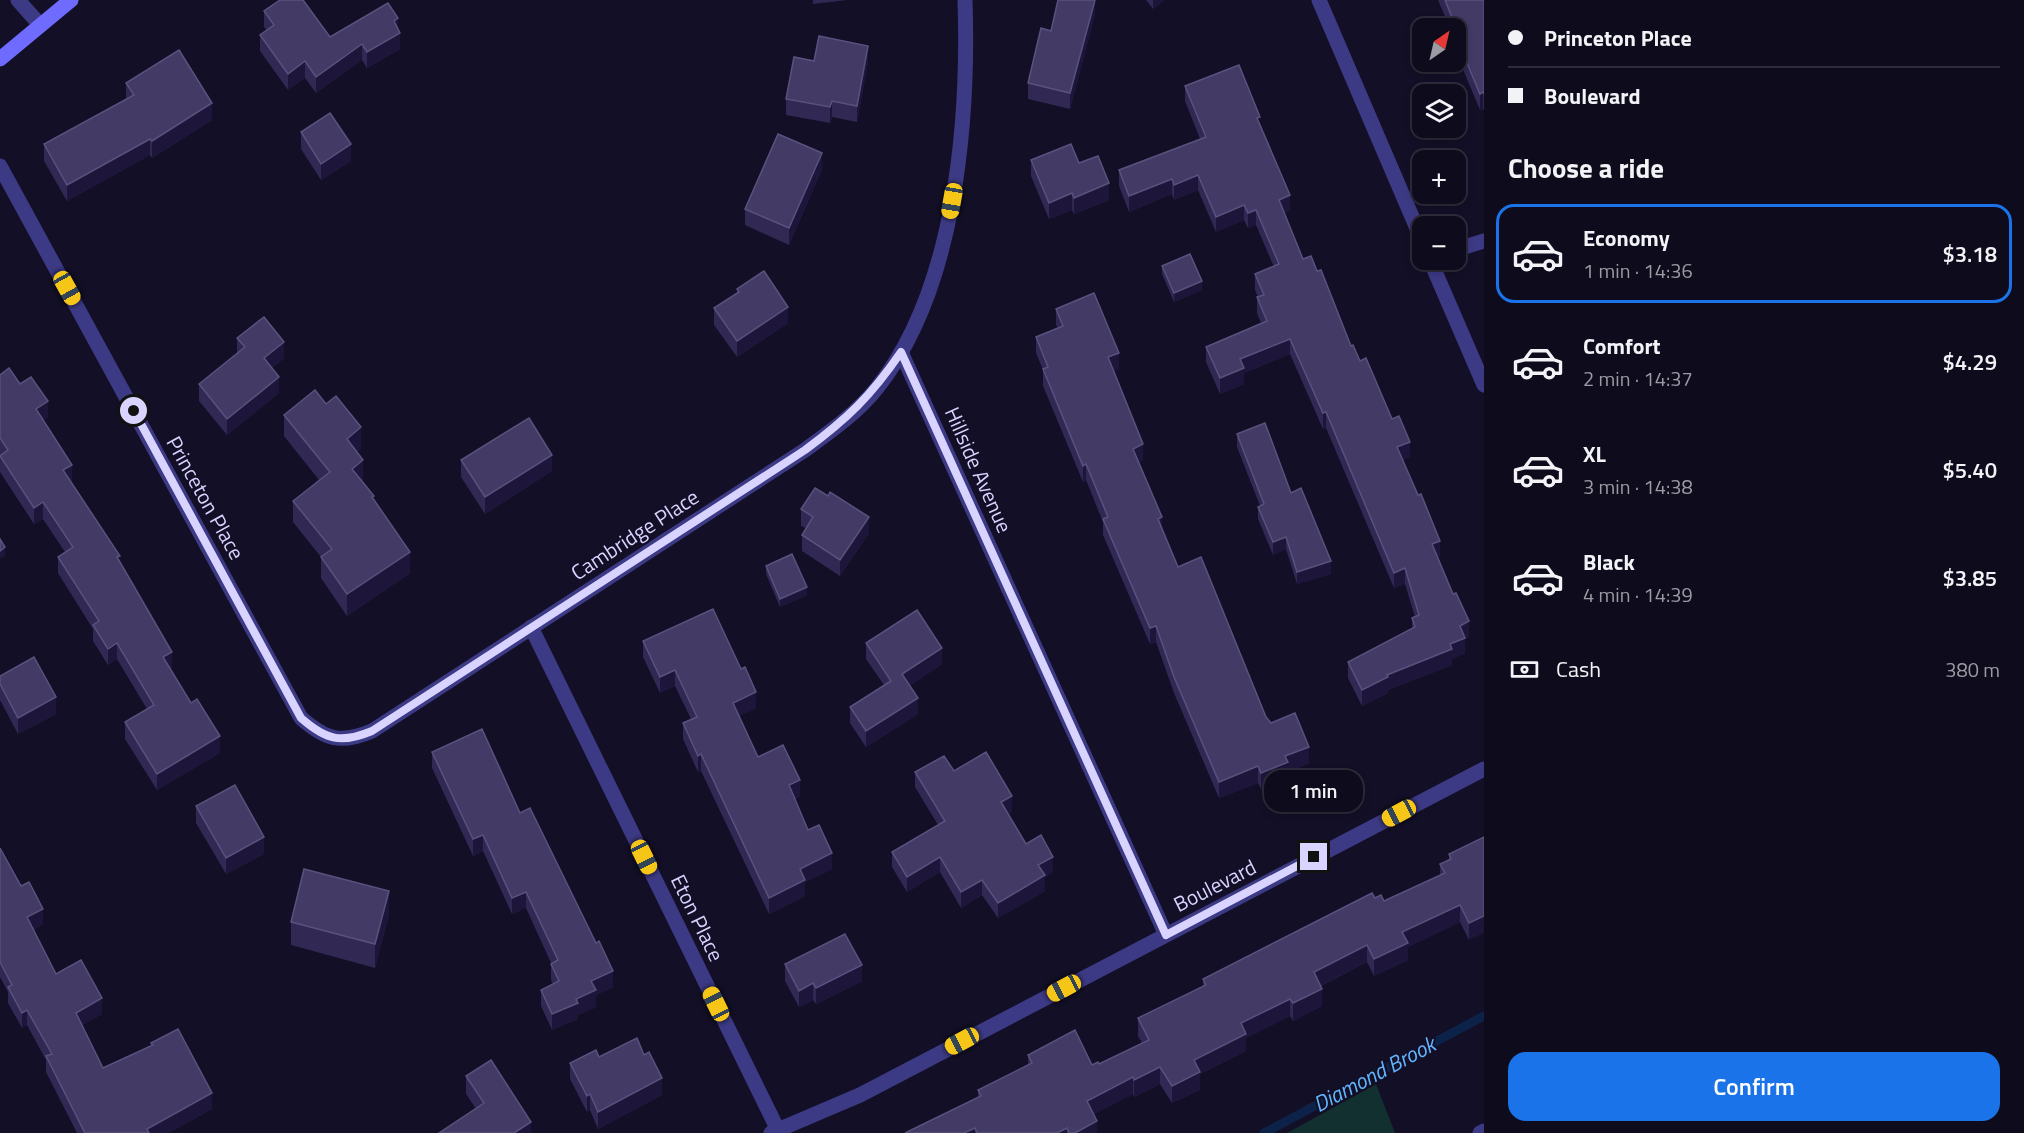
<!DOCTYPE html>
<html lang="en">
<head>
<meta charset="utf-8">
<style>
	body { margin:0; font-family:"Titillium Web",sans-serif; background:#171425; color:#f1f3f6; height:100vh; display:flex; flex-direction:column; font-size:22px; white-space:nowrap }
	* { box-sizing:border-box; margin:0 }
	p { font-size:20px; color:#9b9ba3 }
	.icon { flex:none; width:33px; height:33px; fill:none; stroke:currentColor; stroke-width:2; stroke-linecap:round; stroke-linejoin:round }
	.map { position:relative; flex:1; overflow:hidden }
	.sheet { display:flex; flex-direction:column; background:#0e0b1c; width:540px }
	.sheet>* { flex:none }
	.top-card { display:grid; align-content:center; height:132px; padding:0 24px; background:#0e0b1c }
	.needle { width:39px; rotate:34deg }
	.controls { position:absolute; left:1412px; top:18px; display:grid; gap:12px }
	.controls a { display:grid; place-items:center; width:54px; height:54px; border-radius:12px; background:#0e0b1c; box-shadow:0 3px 9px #0003,0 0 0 2px #2e2b3b; font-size:30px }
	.end { position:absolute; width:27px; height:27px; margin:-14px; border:8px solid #d9d4ff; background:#111; box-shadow:0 0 0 3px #111 }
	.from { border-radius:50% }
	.bubble { position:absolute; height:42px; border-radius:18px; background:#0e0b1c; box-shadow:0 3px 9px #0003,0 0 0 2px #2e2b3b; font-size:20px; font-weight:600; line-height:42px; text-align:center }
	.car { position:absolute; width:18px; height:36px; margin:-18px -9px; border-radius:8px; box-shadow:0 0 4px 2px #0007; background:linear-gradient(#f5c518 24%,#345 0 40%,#f5c518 0 76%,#345 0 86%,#f5c518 0) }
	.top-card b { display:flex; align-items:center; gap:21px; height:57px; font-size:22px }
	.top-card b+b { border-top:2px solid #2e2b3b }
	.top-card i { width:15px; height:15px; background:#f1f3f6 }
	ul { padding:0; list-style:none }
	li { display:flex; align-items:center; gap:18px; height:99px; margin:0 12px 9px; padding:0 12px; border:3px solid transparent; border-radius:18px }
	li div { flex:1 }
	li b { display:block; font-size:22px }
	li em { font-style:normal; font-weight:600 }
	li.on { border-color:#1a73e8 }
	li>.icon { width:54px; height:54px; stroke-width:1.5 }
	h2 { padding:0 24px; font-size:27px; line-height:72px }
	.pay { display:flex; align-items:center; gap:15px; height:66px; padding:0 24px; font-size:22px }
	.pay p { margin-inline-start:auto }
	.cta { display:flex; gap:12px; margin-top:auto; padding:12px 24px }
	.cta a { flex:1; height:69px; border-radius:18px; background:#1a73e8; color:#fff; font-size:24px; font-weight:600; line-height:69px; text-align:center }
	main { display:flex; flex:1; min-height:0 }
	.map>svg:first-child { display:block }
	.green { fill:#12302f }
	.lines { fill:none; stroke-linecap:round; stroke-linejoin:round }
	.stream { stroke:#0c2248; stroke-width:9 }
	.street { stroke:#3d3a85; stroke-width:15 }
	.secondary { stroke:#6f6bff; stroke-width:15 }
	.wall { fill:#312854 }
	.shaded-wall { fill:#1d163a }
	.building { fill:#433a66; stroke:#5a527e; stroke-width:1.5 }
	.route { stroke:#d9d4ff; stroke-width:8 }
	.labels { text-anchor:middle; stroke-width:4.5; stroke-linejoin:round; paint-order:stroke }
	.street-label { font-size:21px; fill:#d9d4ff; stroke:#130f26 }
	.water-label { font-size:22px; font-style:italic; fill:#62b6ff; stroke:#130f26 }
</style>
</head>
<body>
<main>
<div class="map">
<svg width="1484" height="1133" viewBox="0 0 1484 1133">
	<rect width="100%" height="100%" fill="#130f26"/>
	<!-- green -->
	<polygon class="green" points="1376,1084 1395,1133 1287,1133"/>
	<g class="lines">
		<!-- stream -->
		<polyline class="stream" points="1264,1133 1484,1016"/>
		<!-- street -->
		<g class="street">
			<polyline points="18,0 40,25"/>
			<polyline points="1319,0 1422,240"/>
			<path d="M0,166L301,718C326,740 341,744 372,731L805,450C831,431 857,413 877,388C956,289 969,121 965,0"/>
			<polyline points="1455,250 1484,241"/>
			<polyline points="1430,260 1484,385"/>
			<polyline points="901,352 1166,935"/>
			<polyline points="531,627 778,1130"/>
			<polyline points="771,1133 860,1095 1484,769"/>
			<polyline points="1480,1133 1484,1131"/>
		</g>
		<!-- secondary -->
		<polyline class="secondary" points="0,59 71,0"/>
	</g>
	<!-- wall -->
	<g class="wall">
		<polygon points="813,0 847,0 813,4"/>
		<polygon points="1095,0 1095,14 1070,109 1028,99 1028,83 1051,31"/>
		<polygon points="1146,0 1164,0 1153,9"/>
		<polygon points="1438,0 1484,0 1484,110 1483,109 1480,110 1459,60 1459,51 1455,41 1455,28 1450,28"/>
		<polygon points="264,11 330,37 398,29 400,49 367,68 362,60 316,93 305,78 288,90 260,51 260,35 267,30 264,27"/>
		<polygon points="814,61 868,62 857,122 832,117 830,123 786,115 786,99"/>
		<polygon points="126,83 212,120 152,158 150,155 67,201 44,161 44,144 126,99"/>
		<polygon points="1185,86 1260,125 1290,210 1284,213 1303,259 1392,419 1410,457 1403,460 1440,556 1438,557 1469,637 1465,639 1465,653 1452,659 1452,665 1388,690 1388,693 1362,706 1348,678 1348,662 1412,629 1412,618 1415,617 1405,584 1394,588 1326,428 1323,429 1290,354 1244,373 1244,384 1220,394 1206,362 1206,347 1261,323 1257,313 1257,297 1258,297 1255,290 1255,274 1274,267 1256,225 1248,228 1244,220 1216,232 1198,190 1174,200 1172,194 1129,212 1119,186 1119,170 1200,139 1185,101"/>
		<polygon points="301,132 351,161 321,180 301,149"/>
		<polygon points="1031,160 1079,163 1109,200 1074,214 1072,210 1049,219 1031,176"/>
		<polygon points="822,169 789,245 745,225 745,209"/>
		<polygon points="1162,266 1202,290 1174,302 1162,274"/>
		<polygon points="737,289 788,323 737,357 714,325 714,308 737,294"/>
		<polygon points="1056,309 1119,369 1114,371 1143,460 1138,462 1162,530 1178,567 1266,717 1271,723 1309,763 1288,772 1288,778 1261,789 1258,783 1219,798 1174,693 1156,642 1150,644 1103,535 1103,522 1086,480 1083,482 1043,386 1043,370 1036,353 1036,337 1058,328 1056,325"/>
		<polygon points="237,338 284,358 272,368 279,393 227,435 199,401 199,384 237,353"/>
		<polygon points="0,375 20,384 48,417 43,420 72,481 71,482 120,563 172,668 170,669 220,753 157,790 125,739 125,722 147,709 117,659 108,665 93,641 93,629 58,573 58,557 65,552 43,519 34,524 0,472"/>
		<polygon points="284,415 361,449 357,452 363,481 363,482 374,500 410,573 347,616 321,578 321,557 293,522 293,501 319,480 284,436"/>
		<polygon points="1237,434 1291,493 1331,574 1297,584 1286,549 1273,555 1258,519 1258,507 1260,506 1237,447"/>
		<polygon points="461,460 552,471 485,514 461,477"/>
		<polygon points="801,509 869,533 840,576 802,551 802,535 806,528 801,526"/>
		<polygon points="766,566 807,595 780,607 766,574"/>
		<polygon points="643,641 756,708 739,716 758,757 800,796 795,799 808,830 832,869 805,882 805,896 769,914 701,771 698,772 683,739 683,723 691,719 675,686 660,693 643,657"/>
		<polygon points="866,643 942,664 909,686 918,714 866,747 850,723 850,707 884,685 866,659"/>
		<polygon points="0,676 56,714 18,734 0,700"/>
		<polygon points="432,752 520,813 613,987 596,995 596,1007 578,1015 578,1019 552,1030 541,1006 541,990 553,984 551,980 551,963 526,908 512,914 483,851 473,856 432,768"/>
		<polygon points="954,771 1012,812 1008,814 1026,844 1053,872 1045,877 1045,891 998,918 982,895 961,908 940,872 907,892 892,867 892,852 938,825 915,787 915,772"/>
		<polygon points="196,806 264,854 226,874 196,823"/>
		<polygon points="1484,837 1469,940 1460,922 1408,947 1408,960 1374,976 1367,962 1321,986 1322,1006 1293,1021 1290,1016 1246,1038 1246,1051 1200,1074 1200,1090 1172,1103 1160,1084 1134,1097 1133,1094 1094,1114 1097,1133 905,1133 978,1097 978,1090 1028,1065 1028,1055 1092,1065 1099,1064 1142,1043 1138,1036 1138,1018 1203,987 1203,979 1375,898 1384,901 1440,875 1440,864 1449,860 1449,854"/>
		<polygon points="0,848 43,924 33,930 56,974 102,1014 82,1025 103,1068 151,1046 151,1043 212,1109 168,1133 77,1133 46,1072 46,1060 27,1025 22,1028 8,1003 8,992 0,977"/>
		<polygon points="389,914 375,968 291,945 291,922"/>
		<polygon points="785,964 862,981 816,1004 813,1000 799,1007 785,981"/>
		<polygon points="599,1057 662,1095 598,1129 590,1110 587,1112 570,1079 570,1063"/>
		<polygon points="466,1076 531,1133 476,1109 466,1094"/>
	</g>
	<!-- shaded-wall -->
	<g class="shaded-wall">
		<polygon points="1095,0 1095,14 1070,109 1070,93"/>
		<polygon points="1153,0 1164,0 1153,9"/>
		<polygon points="398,18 398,34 400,33 400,49 367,68 367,52 394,21"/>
		<polygon points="362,44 362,60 316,93 316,77"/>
		<polygon points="868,46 868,62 857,122 857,106"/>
		<polygon points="305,61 305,78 288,90 288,74"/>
		<polygon points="1483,92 1483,109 1480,110 1480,94"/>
		<polygon points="832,101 832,117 830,123 830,107"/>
		<polygon points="212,103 212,120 152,158 152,141"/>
		<polygon points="150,139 150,155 67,201 67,185"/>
		<polygon points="351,144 351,161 321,180 321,164"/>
		<polygon points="822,153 822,169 789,245 789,228"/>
		<polygon points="1198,175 1198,190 1174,200 1174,185"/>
		<polygon points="1172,179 1172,194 1129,212 1129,196"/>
		<polygon points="1109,183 1109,200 1074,214 1074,198"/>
		<polygon points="1072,193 1072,210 1049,219 1049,203"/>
		<polygon points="1290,195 1290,210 1279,215 1279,200"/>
		<polygon points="1244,205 1244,220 1216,232 1216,217"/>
		<polygon points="1256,210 1256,225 1248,228 1248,213"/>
		<polygon points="1202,281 1202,290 1174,302 1174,293"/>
		<polygon points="788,307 788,323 737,357 737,341"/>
		<polygon points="1290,339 1290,354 1244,373 1244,384 1220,394 1220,378 1240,359"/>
		<polygon points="284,342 284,358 264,374 264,358"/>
		<polygon points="1119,353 1119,369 1108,374 1108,357"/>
		<polygon points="279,377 279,393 227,435 227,419"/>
		<polygon points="48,401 48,417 36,425 36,409"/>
		<polygon points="1326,412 1326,428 1323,429 1323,413"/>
		<polygon points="361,427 361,449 347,460 347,439"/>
		<polygon points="1410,442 1410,457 1397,463 1397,447"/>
		<polygon points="1143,444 1143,460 1133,465 1133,449"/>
		<polygon points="552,455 552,471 485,514 485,497"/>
		<polygon points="363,460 363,481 352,490 352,469"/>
		<polygon points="1086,464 1086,480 1083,482 1083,466"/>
		<polygon points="72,465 72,481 63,487 63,470"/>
		<polygon points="43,502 43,519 34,524 34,508"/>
		<polygon points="869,517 869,533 840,576 840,560"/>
		<polygon points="1162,517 1162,534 1158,519"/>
		<polygon points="1286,537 1286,549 1273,555 1273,542"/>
		<polygon points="1440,541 1440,556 1432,559 1432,544"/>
		<polygon points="5,547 5,556 0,559 0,551"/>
		<polygon points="410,552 410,573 347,616 347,594"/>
		<polygon points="1331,561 1331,574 1297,584 1297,572"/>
		<polygon points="1405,568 1405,584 1394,588 1394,573"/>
		<polygon points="807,587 807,595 780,607 780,599"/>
		<polygon points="1469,621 1469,637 1465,639 1465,653 1452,659 1452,665 1388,690 1388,693 1362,706 1362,690 1387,675 1450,644 1460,626"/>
		<polygon points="1156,626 1156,642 1150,644 1150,628"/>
		<polygon points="117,643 117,659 108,665 108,649"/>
		<polygon points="942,648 942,664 902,691 902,674"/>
		<polygon points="172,652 172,668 163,674 163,657"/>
		<polygon points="675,670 675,686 660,693 660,677"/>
		<polygon points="756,692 756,708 733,719 733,703"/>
		<polygon points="56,697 56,714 18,734 18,718"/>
		<polygon points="918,698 918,714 866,747 866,731"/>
		<polygon points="220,736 220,753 157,790 157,774"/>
		<polygon points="1309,747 1309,763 1288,772 1288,778 1261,789 1261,773 1285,756"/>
		<polygon points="701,754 701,771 698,772 698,756"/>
		<polygon points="1258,766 1258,783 1219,798 1219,782"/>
		<polygon points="800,780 800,796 789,801 789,785"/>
		<polygon points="1012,796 1012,812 1001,818 1001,802"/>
		<polygon points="483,835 483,851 473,856 473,839"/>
		<polygon points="264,837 264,854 226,874 226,858"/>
		<polygon points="832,853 832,869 805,882 805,896 769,914 769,898 800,869"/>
		<polygon points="940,857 940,872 907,892 907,877"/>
		<polygon points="1053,857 1053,872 1045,877 1045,891 998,918 998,903 1038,865"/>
		<polygon points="982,880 982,895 961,908 961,892"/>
		<polygon points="389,891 389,914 375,968 375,944"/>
		<polygon points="526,892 526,908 512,914 512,898"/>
		<polygon points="1460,905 1460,922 1408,947 1408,960 1374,976 1374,959 1402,932"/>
		<polygon points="43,909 43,924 27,933 27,917"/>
		<polygon points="1484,916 1484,933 1469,940 1469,923"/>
		<polygon points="1367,945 1367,962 1314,989 1314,972"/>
		<polygon points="862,965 862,981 816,1004 816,988"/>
		<polygon points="613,971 613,987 596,995 596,1007 578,1015 578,1019 552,1030 552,1014 576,999 591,981"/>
		<polygon points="813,983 813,1000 799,1007 799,991"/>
		<polygon points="1322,989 1322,1006 1293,1021 1293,1003"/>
		<polygon points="102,998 102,1014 76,1028 76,1013"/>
		<polygon points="1290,999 1290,1016 1246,1038 1246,1051 1200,1074 1200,1090 1172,1103 1172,1086 1194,1060 1241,1023"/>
		<polygon points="27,1010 27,1025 22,1028 22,1013"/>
		<polygon points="1160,1067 1160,1084 1134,1097 1134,1080"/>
		<polygon points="1133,1077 1133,1094 1087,1118 1087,1101"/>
		<polygon points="662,1078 662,1095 598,1129 598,1112"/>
		<polygon points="212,1093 212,1109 168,1133 147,1133 147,1129"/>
		<polygon points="590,1094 590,1110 587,1112 587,1096"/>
		<polygon points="1097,1121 1097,1133 1075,1133"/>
		<polygon points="531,1122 531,1133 514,1133"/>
		<polygon points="975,1128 975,1133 964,1133"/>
		<polygon points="1067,1128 1067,1133 1057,1133"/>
	</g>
	<!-- building -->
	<g class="building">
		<polygon points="280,0 303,0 330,37 388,3 398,18 394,21 400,33 367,52 362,44 316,77 305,61 288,74 260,35 274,25 264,11"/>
		<polygon points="1058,0 1095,0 1070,93 1028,83 1041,28 1051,31"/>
		<polygon points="1445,0 1484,0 1484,94 1483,92 1480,94 1459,44 1462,42"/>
		<polygon points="819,36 868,46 857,106 832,101 830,107 786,99 794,57 814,61"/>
		<polygon points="179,50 212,103 152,141 150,139 67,185 44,144 134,95 126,83"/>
		<polygon points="1239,65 1260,117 1257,118 1290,195 1279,200 1303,259 1311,256 1317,271 1321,270 1351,346 1353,345 1360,361 1366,358 1392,419 1399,416 1410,442 1397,447 1418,495 1421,494 1440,541 1432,544 1453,594 1456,593 1469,621 1460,626 1465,638 1450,644 1452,649 1387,675 1388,677 1362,690 1348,662 1415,627 1412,618 1419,615 1405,568 1394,573 1326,412 1323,413 1290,339 1240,359 1244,368 1220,378 1206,347 1267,321 1257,297 1264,295 1255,274 1279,264 1256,210 1248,213 1244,205 1216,217 1198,175 1174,185 1172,179 1129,196 1119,170 1206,137 1185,86"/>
		<polygon points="330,113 351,144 321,164 301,132"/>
		<polygon points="778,134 822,153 789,228 745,209"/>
		<polygon points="1071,144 1079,163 1098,156 1109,183 1074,198 1072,193 1049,203 1031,160"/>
		<polygon points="1190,254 1202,281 1174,293 1162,266"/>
		<polygon points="764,271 788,307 737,341 714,308 739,292 737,289"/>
		<polygon points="1094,293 1119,353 1108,357 1143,444 1133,449 1162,517 1158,519 1178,567 1201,557 1266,717 1271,723 1295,713 1309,747 1285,756 1288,762 1261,773 1258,766 1219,782 1174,677 1156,626 1150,628 1103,519 1108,517 1086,464 1083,466 1043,369 1048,367 1036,337 1063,326 1056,309"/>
		<polygon points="264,317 284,342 264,358 279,377 227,419 199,384 245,347 237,338"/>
		<polygon points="9,368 20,384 31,377 48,401 36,409 72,465 63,470 120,556 117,557 172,652 163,657 191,703 197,699 220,736 157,774 125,722 154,705 117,643 108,649 93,625 99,621 58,557 73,547 43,502 34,508 0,456 8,450 0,438 0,375"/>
		<polygon points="315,390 326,404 336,396 361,427 347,439 363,460 352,469 374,496 372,497 410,552 347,594 321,557 332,549 293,501 330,472 284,415"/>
		<polygon points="529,418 552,455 485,497 461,460"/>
		<polygon points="1265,423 1291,493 1301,488 1331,561 1297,572 1286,537 1273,542 1258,507 1264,504 1237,434"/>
		<polygon points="815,488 828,496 830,492 869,517 840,560 802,535 813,517 801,509"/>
		<polygon points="0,539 5,547 0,551"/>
		<polygon points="792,554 807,587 780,599 766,566"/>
		<polygon points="713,609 741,669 745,667 756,692 733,703 758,757 783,745 800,780 789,785 808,830 819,825 832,853 800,869 805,880 769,898 701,754 698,756 683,723 697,717 675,670 660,677 643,641"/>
		<polygon points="917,610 942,648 902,674 918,698 866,731 850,707 891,681 866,643"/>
		<polygon points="34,657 56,697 18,718 0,684 0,676"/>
		<polygon points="482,729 520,813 530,808 596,943 599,941 613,971 591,981 596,990 576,999 578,1003 552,1014 541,990 559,981 551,964 558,960 526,892 512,898 483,835 473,839 432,752"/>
		<polygon points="986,752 1012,796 1001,802 1026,844 1041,835 1053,857 1038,865 1045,875 998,903 982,880 961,892 940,857 907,877 892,852 945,821 915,772 944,756 954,771"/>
		<polygon points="235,785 264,837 226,858 196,806"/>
		<polygon points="1484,837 1484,916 1469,923 1460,905 1402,932 1408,943 1374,959 1367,945 1314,972 1322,989 1293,1003 1290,999 1241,1023 1246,1034 1194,1060 1200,1072 1172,1086 1160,1067 1134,1080 1133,1077 1087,1101 1097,1121 1075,1133 1069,1133 1067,1128 1057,1133 977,1133 975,1128 964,1133 905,1133 981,1096 978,1090 1032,1063 1028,1055 1075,1030 1092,1065 1098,1062 1099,1064 1149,1040 1138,1018 1206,985 1203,979 1372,893 1375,898 1381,895 1384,901 1445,873 1440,864 1451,859 1449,854"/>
		<polygon points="0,848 21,886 29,882 43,909 27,917 56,974 81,960 102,998 76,1013 103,1068 153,1045 151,1043 178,1029 212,1093 147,1129 149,1133 85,1133 46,1056 52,1054 27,1010 22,1013 8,987 12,985 0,962"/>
		<polygon points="304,869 389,891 375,944 291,922"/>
		<polygon points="845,934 862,965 816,988 813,983 799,991 785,964"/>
		<polygon points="637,1038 644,1055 649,1052 662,1078 598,1112 590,1094 587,1096 570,1063 596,1050 599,1057"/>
		<polygon points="491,1060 531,1122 514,1133 439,1133 484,1103 466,1076"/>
	</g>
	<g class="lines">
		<!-- route -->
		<path class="route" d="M134,411L301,718C326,740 341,744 372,731L805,450C847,419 871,396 901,352L1166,935L1314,857"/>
	</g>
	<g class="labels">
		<!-- street labels -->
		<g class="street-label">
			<text transform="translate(978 470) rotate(66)" y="7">Hillside Avenue</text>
			<text transform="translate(205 498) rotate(61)" y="7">Princeton Place</text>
			<text transform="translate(635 535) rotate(-33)" y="7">Cambridge Place</text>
			<text transform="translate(1215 886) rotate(-27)" y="7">Boulevard</text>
			<text transform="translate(697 918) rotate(64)" y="7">Eton Place</text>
		</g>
		<!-- water labels -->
		<g class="water-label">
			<text transform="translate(1374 1074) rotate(-28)" y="8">Diamond Brook</text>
		</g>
	</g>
</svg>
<div class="controls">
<a><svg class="needle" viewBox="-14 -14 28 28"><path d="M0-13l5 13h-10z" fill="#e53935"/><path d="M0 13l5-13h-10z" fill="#9b9ba3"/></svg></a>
<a><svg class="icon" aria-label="layers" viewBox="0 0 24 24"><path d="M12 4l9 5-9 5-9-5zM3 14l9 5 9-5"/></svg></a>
<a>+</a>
<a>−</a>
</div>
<i class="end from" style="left:134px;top:411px"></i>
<i class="end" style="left:1314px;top:857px"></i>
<div class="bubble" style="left:1264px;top:770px;width:99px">1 min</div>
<i class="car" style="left:952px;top:201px;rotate:190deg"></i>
<i class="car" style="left:67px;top:288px;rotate:151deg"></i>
<i class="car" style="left:1399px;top:813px;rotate:242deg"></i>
<i class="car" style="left:644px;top:857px;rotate:154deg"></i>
<i class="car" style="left:1064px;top:988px;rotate:242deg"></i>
<i class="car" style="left:716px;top:1004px;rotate:334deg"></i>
<i class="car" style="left:962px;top:1041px;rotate:242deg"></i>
</div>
<section class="sheet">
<div class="top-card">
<b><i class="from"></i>Princeton Place</b>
<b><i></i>Boulevard</b>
</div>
<h2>Choose a ride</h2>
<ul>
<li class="on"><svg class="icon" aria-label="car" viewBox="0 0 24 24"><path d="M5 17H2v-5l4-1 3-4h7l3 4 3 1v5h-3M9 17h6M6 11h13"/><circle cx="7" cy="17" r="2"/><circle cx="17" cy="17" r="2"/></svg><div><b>Economy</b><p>1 min · 14:36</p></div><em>$3.18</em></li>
<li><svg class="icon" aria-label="car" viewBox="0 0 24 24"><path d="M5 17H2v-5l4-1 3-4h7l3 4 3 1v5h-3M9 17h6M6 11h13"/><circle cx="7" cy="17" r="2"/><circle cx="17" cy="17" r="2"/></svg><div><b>Comfort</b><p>2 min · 14:37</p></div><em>$4.29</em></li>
<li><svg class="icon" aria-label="car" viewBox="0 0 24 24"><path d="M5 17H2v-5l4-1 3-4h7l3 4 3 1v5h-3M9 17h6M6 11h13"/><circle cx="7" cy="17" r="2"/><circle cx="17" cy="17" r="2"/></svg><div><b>XL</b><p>3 min · 14:38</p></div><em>$5.40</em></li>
<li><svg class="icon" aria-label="car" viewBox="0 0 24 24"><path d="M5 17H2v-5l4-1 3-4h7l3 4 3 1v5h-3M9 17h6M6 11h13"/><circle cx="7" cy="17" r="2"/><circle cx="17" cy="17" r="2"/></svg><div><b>Black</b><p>4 min · 14:39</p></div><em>$3.85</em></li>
</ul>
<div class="pay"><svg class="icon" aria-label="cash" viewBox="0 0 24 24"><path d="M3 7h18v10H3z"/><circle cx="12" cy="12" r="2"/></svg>Cash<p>380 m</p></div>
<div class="cta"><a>Confirm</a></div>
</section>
</main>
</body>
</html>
